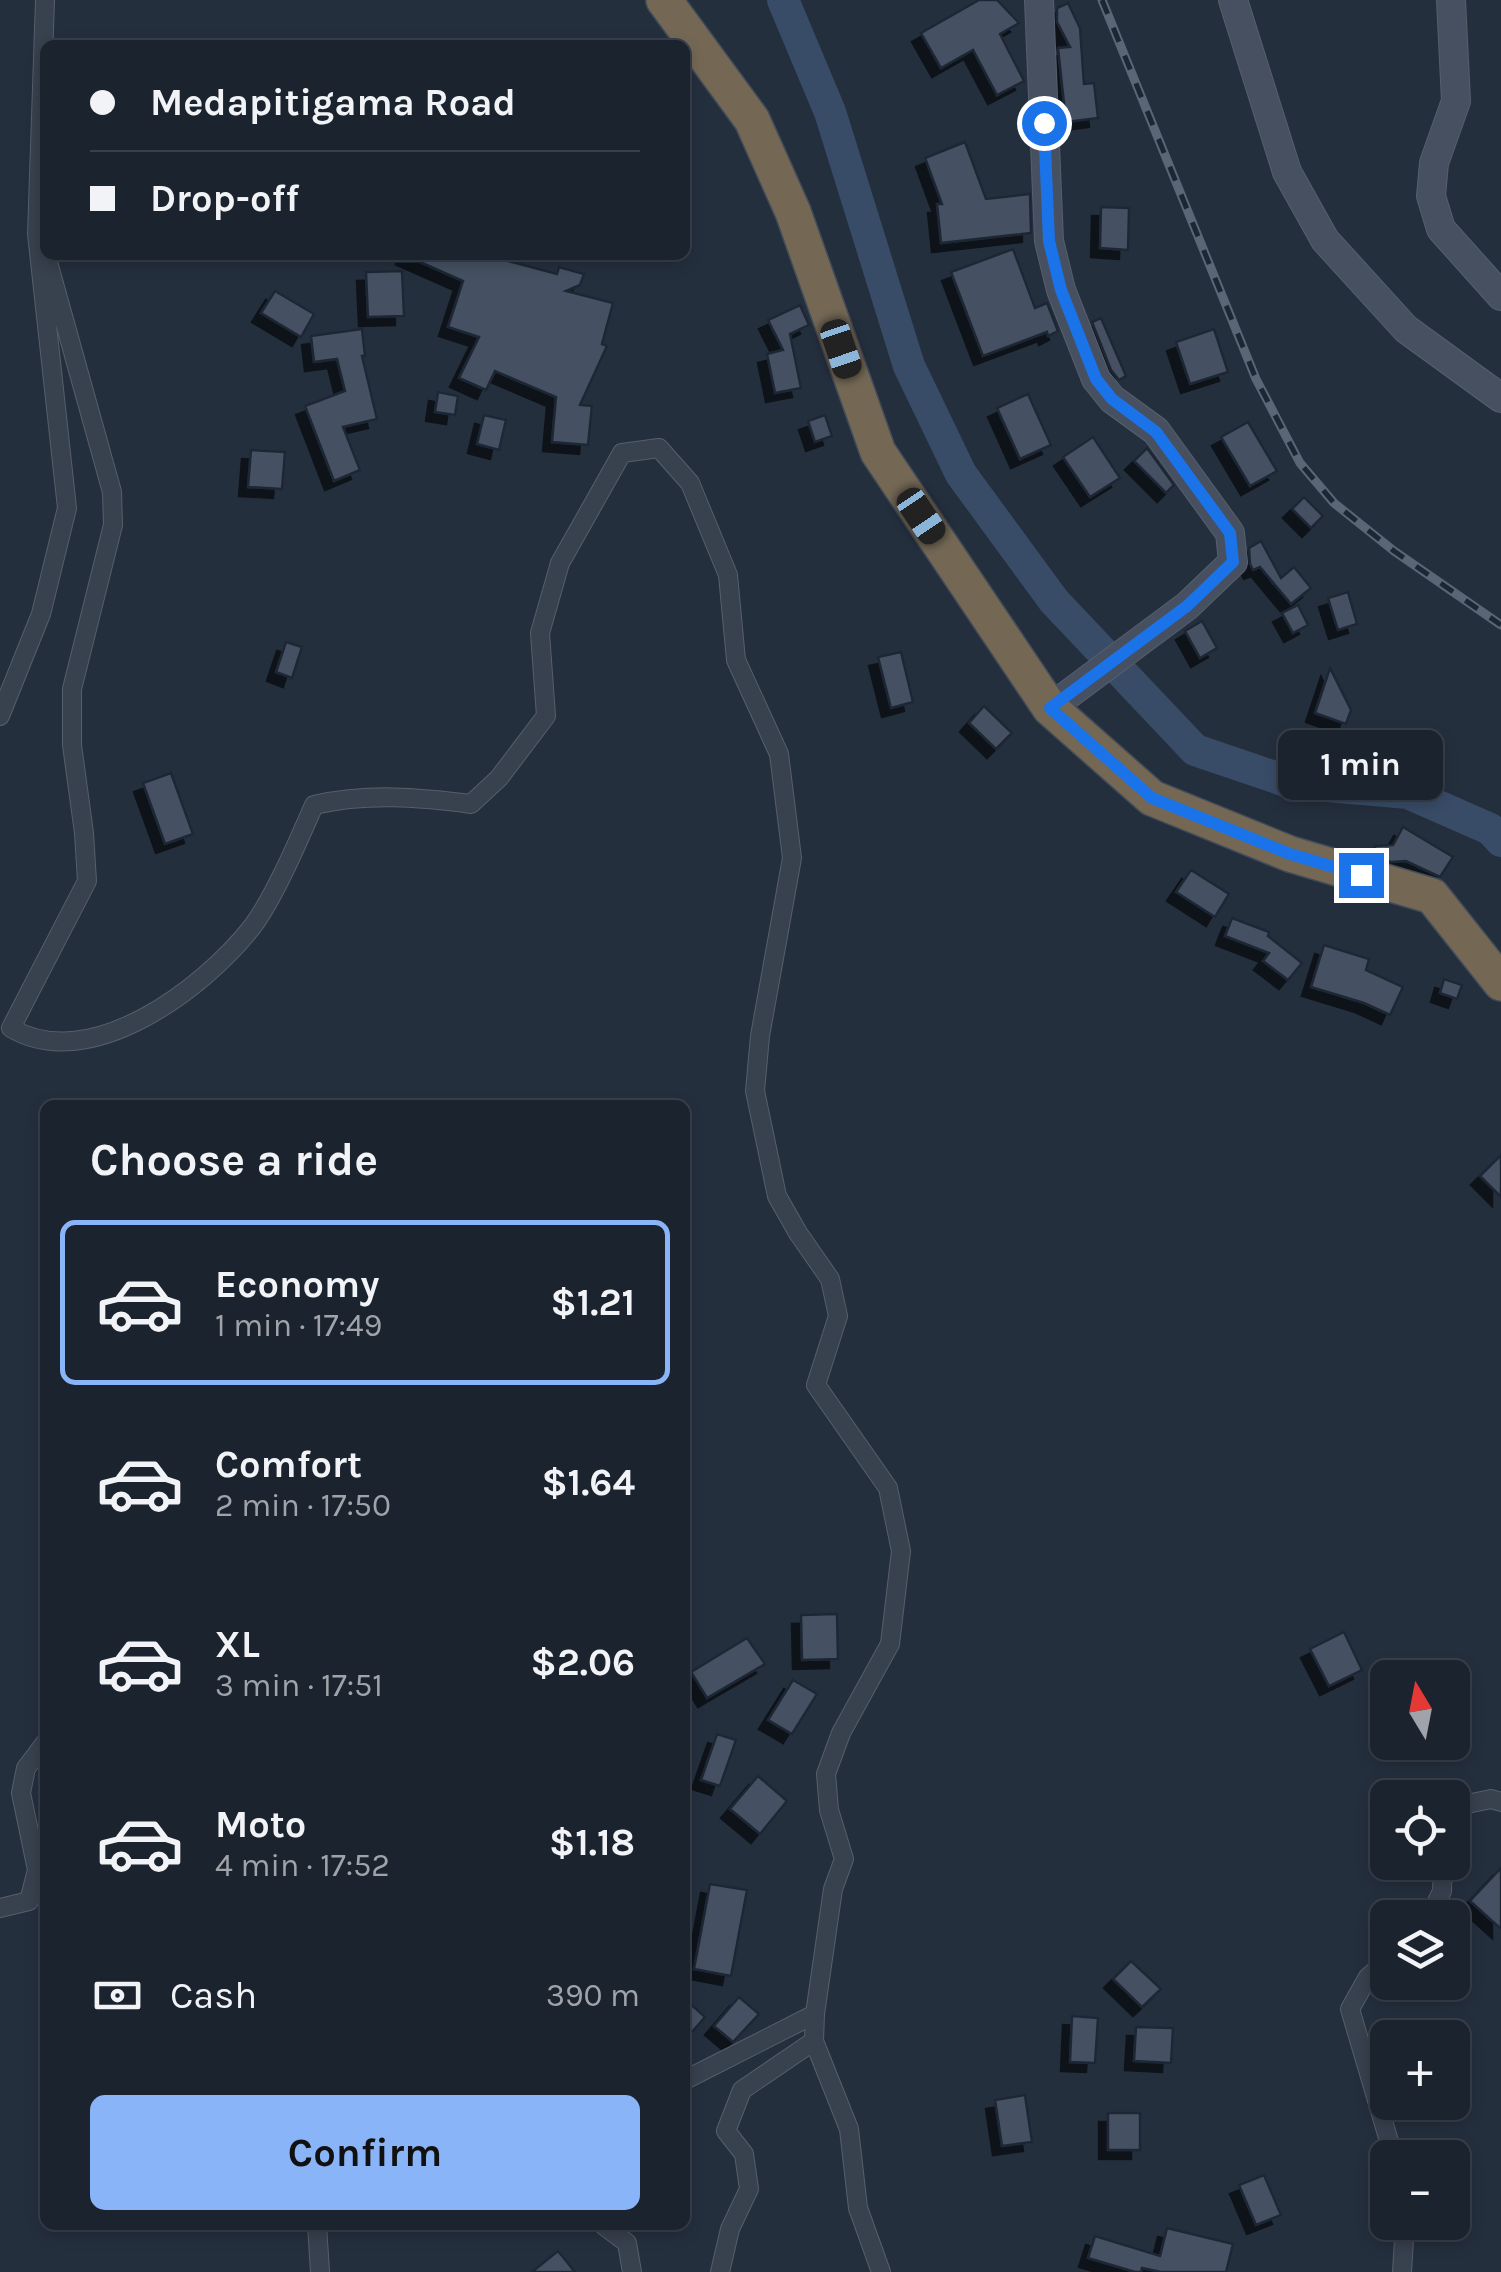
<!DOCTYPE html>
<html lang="en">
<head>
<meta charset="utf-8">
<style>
	body { margin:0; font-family:Karla,sans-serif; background:#242b36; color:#f1f3f6; height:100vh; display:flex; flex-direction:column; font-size:38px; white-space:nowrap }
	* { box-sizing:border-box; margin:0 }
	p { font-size:32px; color:#a0a4aa }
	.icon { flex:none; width:55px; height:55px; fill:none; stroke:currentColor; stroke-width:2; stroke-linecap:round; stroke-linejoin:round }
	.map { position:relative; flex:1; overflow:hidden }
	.panel { position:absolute; left:40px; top:1100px; width:650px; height:1130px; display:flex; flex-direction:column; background:#1b232e; border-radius:15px; box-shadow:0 5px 15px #0003,0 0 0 2px #39404a }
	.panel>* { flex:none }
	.banner { position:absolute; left:40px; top:40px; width:650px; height:220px; border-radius:15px; box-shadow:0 5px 15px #0003,0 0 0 2px #39404a; display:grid; align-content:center; height:220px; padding:0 50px; background:#1b232e }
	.needle { width:65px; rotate:350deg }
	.buttons { position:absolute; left:1370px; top:1660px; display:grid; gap:20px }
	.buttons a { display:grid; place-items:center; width:100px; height:100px; border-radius:15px; background:#1b232e; box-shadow:0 5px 15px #0003,0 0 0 2px #39404a; font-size:50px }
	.end { position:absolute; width:45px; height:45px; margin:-22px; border:12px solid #1a73e8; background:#fff; box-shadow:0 0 0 5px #fff }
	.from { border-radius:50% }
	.bubble { position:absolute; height:70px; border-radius:15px; background:#1b232e; box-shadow:0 5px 15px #0003,0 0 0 2px #39404a; font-size:32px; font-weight:700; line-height:70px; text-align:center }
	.car { position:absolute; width:30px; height:60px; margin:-30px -15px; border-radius:12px; box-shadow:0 0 8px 2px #0007; background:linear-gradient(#222 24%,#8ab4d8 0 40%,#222 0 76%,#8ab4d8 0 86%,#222 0) }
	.banner b { display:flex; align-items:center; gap:35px; height:95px; font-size:38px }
	.banner b+b { border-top:2px solid #39404a }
	.banner i { width:25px; height:25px; background:#f1f3f6 }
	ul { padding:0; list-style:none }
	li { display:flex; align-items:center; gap:30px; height:165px; margin:0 20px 15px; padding:0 30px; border:5px solid transparent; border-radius:15px }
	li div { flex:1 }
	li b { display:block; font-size:38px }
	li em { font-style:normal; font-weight:700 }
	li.current { border-color:#8ab4f8 }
	li>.icon { width:90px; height:90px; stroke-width:1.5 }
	h2 { padding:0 50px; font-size:45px; line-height:120px }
	.pay { display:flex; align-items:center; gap:25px; height:110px; padding:0 50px; font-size:38px }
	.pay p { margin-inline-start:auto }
	.button { display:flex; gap:20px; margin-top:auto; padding:20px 50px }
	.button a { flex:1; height:115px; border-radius:15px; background:#8ab4f8; color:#111; font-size:40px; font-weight:700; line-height:115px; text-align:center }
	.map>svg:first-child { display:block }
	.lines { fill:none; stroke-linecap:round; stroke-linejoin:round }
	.river { stroke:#394c67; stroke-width:32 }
	.building { fill:#455162; stroke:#1f2835; stroke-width:2.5; filter:url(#shadow) }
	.street-casing { stroke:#565f6c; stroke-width:20 }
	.secondary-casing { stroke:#565f6c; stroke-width:30 }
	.highway-casing { stroke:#434c59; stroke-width:38 }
	.street { stroke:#38414e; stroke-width:18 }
	.secondary { stroke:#465061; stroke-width:28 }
	.highway { stroke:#746855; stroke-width:35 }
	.rail-casing { stroke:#5a6575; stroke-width:9 }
	.rail { stroke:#1d2633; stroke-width:5; stroke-dasharray:15; stroke-linecap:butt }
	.route { stroke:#1a73e8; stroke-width:12 }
</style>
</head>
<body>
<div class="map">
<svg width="1501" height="2272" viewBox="0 0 1501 2272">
	<defs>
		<filter id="shadow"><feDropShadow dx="-9" dy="9" stdDeviation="0" flood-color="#0009"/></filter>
	</defs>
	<rect width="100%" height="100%" fill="#242f3e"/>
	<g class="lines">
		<!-- river -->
		<polyline class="river" points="783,0 830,112 909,366 961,474 1054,601 1195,750 1292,783 1408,793 1490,829 1501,841"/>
	</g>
	<!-- building -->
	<g class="building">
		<polygon points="979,0 997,0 1019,23 1000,34 1024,81 997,95 973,50 941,68 921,33"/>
		<polygon points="1068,3 1080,28 1084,84 1094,83 1098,118 1066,122 1058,48 1070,47 1057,22 1057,8"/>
		<polygon points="965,142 986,199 1030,194 1031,233 941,243 937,204 942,204 925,158"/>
		<polygon points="1101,207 1129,208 1128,250 1100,248"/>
		<polygon points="1013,249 1035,308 1047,303 1058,331 1048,336 1047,332 983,356 951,272"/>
		<polygon points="404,255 486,255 557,274 559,267 584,274 580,285 566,291 613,303 602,344 607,346 580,405 592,406 588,445 552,442 556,397 495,371 486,390 459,378 479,337 448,327 463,281"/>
		<polygon points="402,271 404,316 368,317 366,272"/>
		<polygon points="275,291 314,314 301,337 261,313"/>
		<polygon points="800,305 809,325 790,334 801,388 775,393 767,354 783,350 768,320"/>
		<polygon points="1101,318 1126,376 1119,380 1111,370 1092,322"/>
		<polygon points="362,329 365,356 362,356 377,419 343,427 360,470 334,481 305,406 345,391 337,359 314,362 311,336"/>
		<polygon points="1214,329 1228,372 1190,384 1176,342"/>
		<polygon points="438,392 458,396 455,415 435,412"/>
		<polygon points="1028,394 1051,445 1020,459 997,408"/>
		<polygon points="484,415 506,420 499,450 477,444"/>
		<polygon points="825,415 832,436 815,442 808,421"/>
		<polygon points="1248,422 1277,471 1250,486 1221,437"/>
		<polygon points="1093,437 1120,478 1090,497 1063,457"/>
		<polygon points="1147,448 1174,485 1166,493 1134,461"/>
		<polygon points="251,450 285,452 282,489 248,487"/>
		<polygon points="1304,497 1323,516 1311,528 1292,509"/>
		<polygon points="1261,541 1281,578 1294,567 1311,588 1291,604 1260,567 1253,570 1250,564 1249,548"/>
		<polygon points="1348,592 1357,624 1338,630 1328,598"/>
		<polygon points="1298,605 1308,625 1293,633 1282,613"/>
		<polygon points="1202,621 1217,648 1200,658 1185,631"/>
		<polygon points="286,642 302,647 292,678 276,672"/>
		<polygon points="901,652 913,702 891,708 878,657"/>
		<polygon points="1330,668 1351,710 1346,724 1315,713"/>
		<polygon points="984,706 1012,733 996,749 969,723"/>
		<polygon points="171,773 193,834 165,844 143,783"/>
		<polygon points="1403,827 1453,857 1440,877 1406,861 1391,862 1375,857 1375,846 1393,845"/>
		<polygon points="1191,870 1229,894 1215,917 1176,892"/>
		<polygon points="1232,918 1269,932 1268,936 1302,963 1288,980 1263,961 1269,953 1225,936"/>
		<polygon points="1324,945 1369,959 1366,970 1403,987 1390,1015 1364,1003 1311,987"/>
		<polygon points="1444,979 1462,985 1457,999 1440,993"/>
		<polygon points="1501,1155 1501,1197 1480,1176"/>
		<polygon points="837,1614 838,1659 802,1660 801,1615"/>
		<polygon points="1344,1632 1362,1670 1329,1686 1310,1649"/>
		<polygon points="747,1638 765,1664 707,1698 691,1672"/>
		<polygon points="793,1680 817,1694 792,1734 768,1720"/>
		<polygon points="717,1734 736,1740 720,1786 701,1780"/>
		<polygon points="758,1776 787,1801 760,1834 730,1809"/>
		<polygon points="1501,1868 1501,1929 1470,1901"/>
		<polygon points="710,1884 747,1890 731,1976 694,1969"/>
		<polygon points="1131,1961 1161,1989 1142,2007 1113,1979"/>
		<polygon points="739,1997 759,2014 733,2042 714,2026"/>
		<polygon points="685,1999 705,2017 685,2040"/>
		<polygon points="1072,2016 1098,2018 1095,2063 1070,2062"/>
		<polygon points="1136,2027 1173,2028 1171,2063 1134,2061"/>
		<polygon points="1025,2095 1032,2142 1002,2146 995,2100"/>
		<rect x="1108" y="2113" width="32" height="37"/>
		<polygon points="1264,2175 1281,2215 1256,2225 1239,2185"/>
		<polygon points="1167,2228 1233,2244 1226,2272 1161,2272 1142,2268 1141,2272 1135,2272 1088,2258 1095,2236 1160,2256"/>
		<polygon points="558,2251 575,2272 532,2272"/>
	</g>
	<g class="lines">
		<defs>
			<g id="street">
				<path d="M46,255L112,492L113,525L72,689V745L84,833L87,881L11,1028C90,1075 203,989 252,927C274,898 299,839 314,805C367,793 418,797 471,804L499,778L546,716L540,633L560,563L622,453L659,448L690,483L728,575L736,660L779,754L792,858L760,1036L755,1091L777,1196L798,1233L830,1279L838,1316L816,1385L888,1488L901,1551L890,1644L841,1733L826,1774L829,1810L844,1859L833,1889L815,2014L814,2041L849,2129L858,2208L881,2272"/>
				<polyline points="0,716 41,614 67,508 37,234 45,0"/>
				<polyline points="1452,1823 1467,1804 1491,1799 1501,1802"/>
				<polyline points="0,1908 29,1901 37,1870 21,1793 26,1768 45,1743"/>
				<polyline points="1429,1918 1442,1891 1443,1862"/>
				<polyline points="1388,1960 1368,1977 1350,2009 1394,2158"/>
				<polyline points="685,2080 815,2014"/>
				<polyline points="317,2225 320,2272"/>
				<polyline points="603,2225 627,2243 632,2272"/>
				<polyline points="720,2272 730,2229 749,2189 744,2154 726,2131 742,2090 814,2041"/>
				<polyline points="1402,2272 1405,2222"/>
			</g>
			<g id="secondary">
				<polyline points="1039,0 1049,241 1061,290 1096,379 1112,399 1156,431 1230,533 1233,562 1187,606 1050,708"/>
				<polyline points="1233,0 1287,172 1325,240 1406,329 1501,398"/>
				<polyline points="1451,0 1456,101 1434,163 1431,196 1441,229 1501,296"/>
			</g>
			<polyline id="highway" points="664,0 752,120 793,212 878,452 1050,708 1152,798 1290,854 1432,896 1501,983"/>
		</defs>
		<!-- street casing -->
		<use href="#street" class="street-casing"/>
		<!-- secondary casing -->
		<use href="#secondary" class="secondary-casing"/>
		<!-- highway casing -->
		<use href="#highway" class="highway-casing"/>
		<!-- street -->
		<use href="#street" class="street"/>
		<!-- secondary -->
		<use href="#secondary" class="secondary"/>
		<!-- highway -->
		<use href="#highway" class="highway"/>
		<defs>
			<polyline id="rail" points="1102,0 1256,379 1300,463 1334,503 1394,551 1501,625"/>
		</defs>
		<!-- rail casing -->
		<use href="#rail" class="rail-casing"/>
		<!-- rail -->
		<use href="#rail" class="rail"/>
	</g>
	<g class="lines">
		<!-- route -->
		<polyline class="route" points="1044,123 1049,241 1061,290 1096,379 1112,399 1156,432 1230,533 1233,562 1187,606 1050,708 1152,798 1290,854 1361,875"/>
	</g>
</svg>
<div class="buttons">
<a><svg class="needle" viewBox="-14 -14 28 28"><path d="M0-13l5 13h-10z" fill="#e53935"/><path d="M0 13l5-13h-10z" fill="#a0a4aa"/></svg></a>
<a><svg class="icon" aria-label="locate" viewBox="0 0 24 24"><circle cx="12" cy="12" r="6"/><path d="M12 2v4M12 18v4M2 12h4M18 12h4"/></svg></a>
<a><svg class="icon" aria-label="layers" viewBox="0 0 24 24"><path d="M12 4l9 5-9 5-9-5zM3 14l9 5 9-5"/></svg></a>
<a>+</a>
<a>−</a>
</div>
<i class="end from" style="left:1044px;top:123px"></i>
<i class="end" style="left:1361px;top:875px"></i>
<div class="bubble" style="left:1278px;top:730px;width:165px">1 min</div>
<i class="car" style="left:841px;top:349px;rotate:161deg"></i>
<i class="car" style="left:921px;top:516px;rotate:146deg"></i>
<div class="banner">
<b><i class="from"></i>Medapitigama Road</b>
<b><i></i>Drop-off</b>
</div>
<section class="panel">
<h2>Choose a ride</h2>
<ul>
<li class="current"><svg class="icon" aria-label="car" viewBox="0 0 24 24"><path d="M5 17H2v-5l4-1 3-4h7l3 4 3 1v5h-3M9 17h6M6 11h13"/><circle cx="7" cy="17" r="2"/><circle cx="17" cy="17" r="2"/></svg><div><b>Economy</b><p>1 min · 17:49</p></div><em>$1.21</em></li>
<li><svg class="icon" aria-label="car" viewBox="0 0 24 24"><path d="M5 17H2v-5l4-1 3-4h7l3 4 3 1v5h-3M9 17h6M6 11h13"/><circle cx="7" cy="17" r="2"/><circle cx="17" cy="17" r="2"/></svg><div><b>Comfort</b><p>2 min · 17:50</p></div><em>$1.64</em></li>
<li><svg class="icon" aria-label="car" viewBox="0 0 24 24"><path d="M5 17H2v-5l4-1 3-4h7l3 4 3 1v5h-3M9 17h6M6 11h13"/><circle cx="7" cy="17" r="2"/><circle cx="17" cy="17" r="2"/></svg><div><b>XL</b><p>3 min · 17:51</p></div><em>$2.06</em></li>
<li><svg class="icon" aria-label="car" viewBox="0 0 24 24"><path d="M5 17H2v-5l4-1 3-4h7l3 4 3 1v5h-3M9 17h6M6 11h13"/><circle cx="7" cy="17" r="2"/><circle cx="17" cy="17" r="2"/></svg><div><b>Moto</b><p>4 min · 17:52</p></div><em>$1.18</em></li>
</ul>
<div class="pay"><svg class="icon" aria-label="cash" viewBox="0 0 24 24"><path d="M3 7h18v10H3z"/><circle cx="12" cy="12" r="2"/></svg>Cash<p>390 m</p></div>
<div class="button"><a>Confirm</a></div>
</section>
</div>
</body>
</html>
